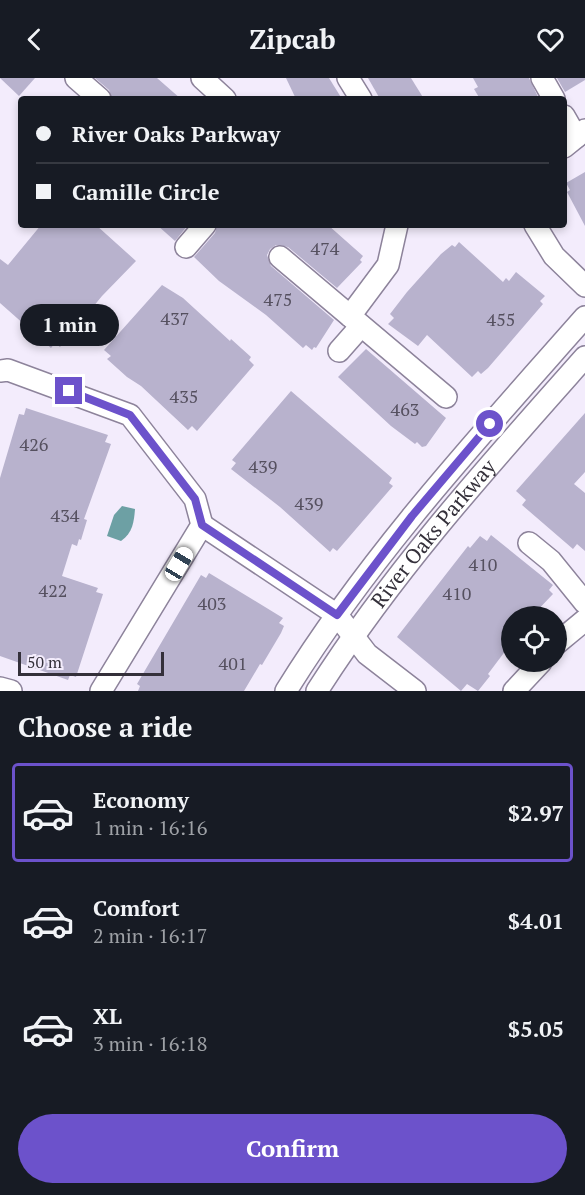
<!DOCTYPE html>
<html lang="en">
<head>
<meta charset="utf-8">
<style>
	body { margin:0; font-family:"PT Serif",serif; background:#242831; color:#f1f3f6; height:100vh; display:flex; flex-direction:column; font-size:22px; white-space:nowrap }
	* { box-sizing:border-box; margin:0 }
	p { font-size:20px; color:#9ea1a6 }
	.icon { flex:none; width:33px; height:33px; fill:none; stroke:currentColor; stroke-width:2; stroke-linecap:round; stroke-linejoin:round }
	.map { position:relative; height:613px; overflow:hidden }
	.details { display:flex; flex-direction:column; background:#171b24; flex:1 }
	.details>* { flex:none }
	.banner { position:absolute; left:18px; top:18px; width:549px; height:132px; border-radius:6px; box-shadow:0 3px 9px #0003; display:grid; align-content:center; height:132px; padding:0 18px; background:#171b24 }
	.tools { position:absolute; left:501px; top:528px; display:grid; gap:12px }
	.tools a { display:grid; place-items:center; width:66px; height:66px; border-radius:50%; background:#171b24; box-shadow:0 3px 9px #0003; font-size:30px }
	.scale { position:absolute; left:18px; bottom:15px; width:146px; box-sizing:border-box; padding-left:6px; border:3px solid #34303a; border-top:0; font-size:16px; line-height:21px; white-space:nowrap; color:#34303a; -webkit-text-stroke:4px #f3ecfc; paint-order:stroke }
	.end { position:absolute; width:27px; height:27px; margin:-14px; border:8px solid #6c52cb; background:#fff; box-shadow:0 0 0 3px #fff }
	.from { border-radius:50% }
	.bubble { position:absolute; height:42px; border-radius:21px; background:#171b24; box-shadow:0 3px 9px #0003; font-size:20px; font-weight:600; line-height:42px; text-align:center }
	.car { position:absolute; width:18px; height:36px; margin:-18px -9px; border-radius:8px; box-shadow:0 0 4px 2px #0007; background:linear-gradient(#fff 24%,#345 0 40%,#fff 0 76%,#345 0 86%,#fff 0) }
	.banner b { display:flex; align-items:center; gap:21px; height:57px; font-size:22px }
	.banner b+b { border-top:2px solid #363941 }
	.banner i { width:15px; height:15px; background:#f1f3f6 }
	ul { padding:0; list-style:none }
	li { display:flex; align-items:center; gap:18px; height:99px; margin:0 12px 9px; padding:0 6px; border:3px solid transparent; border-radius:6px }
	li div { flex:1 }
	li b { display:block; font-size:22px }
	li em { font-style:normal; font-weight:600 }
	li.selected { border-color:#6c52cb }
	li>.icon { width:54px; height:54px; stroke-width:1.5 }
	h2 { padding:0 18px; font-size:27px; line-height:72px }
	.cta { display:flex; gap:12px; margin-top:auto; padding:12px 18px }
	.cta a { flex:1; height:69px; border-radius:36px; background:#6c52cb; color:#fff; font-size:24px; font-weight:600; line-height:69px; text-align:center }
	header { display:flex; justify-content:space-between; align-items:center; height:78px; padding:0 18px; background:#171b24; font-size:27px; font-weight:600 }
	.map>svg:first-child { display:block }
	.water { fill:#6da0a4 }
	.building { fill:#b8b2cd }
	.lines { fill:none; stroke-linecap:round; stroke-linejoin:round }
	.minor-casing { stroke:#8d839b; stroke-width:24 }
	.minor { stroke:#fff; stroke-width:21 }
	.route { stroke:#6c52cb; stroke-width:8 }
	.labels { text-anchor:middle; stroke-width:4.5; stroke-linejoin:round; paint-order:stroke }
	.number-label { font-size:18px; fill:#55505f }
	.street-label { font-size:21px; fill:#34303a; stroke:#f3ecfc }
</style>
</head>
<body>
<header><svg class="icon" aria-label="back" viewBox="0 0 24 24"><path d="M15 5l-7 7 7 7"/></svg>Zipcab<svg class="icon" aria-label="heart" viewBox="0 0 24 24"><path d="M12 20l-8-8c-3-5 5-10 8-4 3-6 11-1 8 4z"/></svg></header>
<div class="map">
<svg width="585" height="613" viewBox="0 0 585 613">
	<rect width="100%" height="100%" fill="#f3ecfc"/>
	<!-- water -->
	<path class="water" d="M122,428L135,431C134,443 133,455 121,463L107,458L114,437Z"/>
	<!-- building -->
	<g class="building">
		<polygon points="0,0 35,0 19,18"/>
		<polygon points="95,0 157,0 181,21 112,21 109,12"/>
		<polygon points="286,0 329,0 342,21 296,21"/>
		<polygon points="368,0 411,0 424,21 380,21"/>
		<polygon points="473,0 529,0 539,21 480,21 474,11 478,9"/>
		<polygon points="557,0 585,0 585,2 565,14"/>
		<polygon points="585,94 585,148 567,114 570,112 566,105"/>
		<polygon points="41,147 96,147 136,183 102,218 60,269 55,265 51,270 0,225 0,181 8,187"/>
		<polygon points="157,147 188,147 175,163"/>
		<polygon points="217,147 328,147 363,178 360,182 362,184 337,210 288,169 276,167 270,171 267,177 271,188 334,242 316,270 314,269 312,272 306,267 303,270 266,237 219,203 194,179 215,155"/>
		<polygon points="459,164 503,204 506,200 509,203 516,194 545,218 540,223 543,226 488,290 481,296 478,293 472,299 427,257 418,268 388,246 394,240 390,236 407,214 441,176 452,167 455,169"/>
		<polygon points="162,207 183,220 230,263 231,261 251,279 249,282 254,287 197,353 192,348 188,352 141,308 127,299 107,281 111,278 104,272"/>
		<polygon points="366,271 446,340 426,368 422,369 417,364 415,366 391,348 338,299"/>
		<polygon points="291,313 392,400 389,405 393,408 337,473 333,470 330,474 280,429 231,391 236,385 232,382"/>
		<polygon points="26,330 108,357 105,364 111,366 84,441 87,442 81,462 79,461 77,468 72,466 62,498 98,510 96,514 103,516 76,599 70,597 68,602 0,578 0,400 19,336 24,337"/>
		<polygon points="585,335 585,394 574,406 585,415 585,473 577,466 573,471 522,427 526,422 516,413"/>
		<polygon points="491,457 553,507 549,512 553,516 532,538 512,538 512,564 488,596 490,598 478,613 467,606 461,613 397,559 468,468 470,470 480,458 487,463"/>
		<polygon points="209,495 283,540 279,545 284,548 281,555 262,587 260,586 244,613 138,613 140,608 137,606 201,497 206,500"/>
	</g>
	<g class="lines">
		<defs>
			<g id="minor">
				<polyline points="76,0 100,21"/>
				<polyline points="202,0 225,21"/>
				<polyline points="348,0 361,21"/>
				<polyline points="542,0 554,21"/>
				<polyline points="564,38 576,59"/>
				<polyline points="564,69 585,52"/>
				<polyline points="535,147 554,178 585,208"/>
				<polyline points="186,169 205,147"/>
				<polyline points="280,179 446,319"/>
				<polyline points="350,238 388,187 397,147"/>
				<polyline points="339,273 361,248"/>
				<polyline points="0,293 8,292 130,337 195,421 202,447 101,613"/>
				<polyline points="202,447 337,537 367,576 415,613"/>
				<polyline points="529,465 551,483 585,525"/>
				<polyline points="556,566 585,542"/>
				<polyline points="0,610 11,613"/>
				<path d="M286,613C370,477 480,358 585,239"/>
				<path id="s1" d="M317,613C394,492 490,386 585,279"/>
				<polyline points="514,613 541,584"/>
			</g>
		</defs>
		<!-- minor casing -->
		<use href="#minor" class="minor-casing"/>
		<!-- minor -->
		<use href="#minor" class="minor"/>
	</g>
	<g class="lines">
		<!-- route -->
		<polyline class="route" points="69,313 130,337 195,421 202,447 337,537 412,438 490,346"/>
	</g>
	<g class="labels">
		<!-- number labels -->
		<g class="number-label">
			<text x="325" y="177">474</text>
			<text x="278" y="228">475</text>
			<text x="175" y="247">437</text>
			<text x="501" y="248">455</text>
			<text x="184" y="325">435</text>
			<text x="405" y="338">463</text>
			<text x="34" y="373">426</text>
			<text x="263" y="395">439</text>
			<text x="309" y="432">439</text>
			<text x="65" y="444">434</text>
			<text x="483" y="493">410</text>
			<text x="53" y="519">422</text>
			<text x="457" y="522">410</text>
			<text x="212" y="532">403</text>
			<text x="233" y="592">401</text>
		</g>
		<!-- street labels -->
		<g class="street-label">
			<text dy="7" stroke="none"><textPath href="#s1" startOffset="196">River Oaks Parkway</textPath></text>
		</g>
	</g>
</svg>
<div class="tools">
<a><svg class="icon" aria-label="locate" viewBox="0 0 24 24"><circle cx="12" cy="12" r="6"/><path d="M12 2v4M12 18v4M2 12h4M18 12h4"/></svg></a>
</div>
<div class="scale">50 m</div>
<i class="end from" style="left:490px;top:346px"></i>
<i class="end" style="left:69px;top:313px"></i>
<div class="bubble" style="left:20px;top:226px;width:99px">1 min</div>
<i class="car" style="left:179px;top:486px;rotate:31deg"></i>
<div class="banner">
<b><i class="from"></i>River Oaks Parkway</b>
<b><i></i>Camille Circle</b>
</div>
</div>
<section class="details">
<h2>Choose a ride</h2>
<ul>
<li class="selected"><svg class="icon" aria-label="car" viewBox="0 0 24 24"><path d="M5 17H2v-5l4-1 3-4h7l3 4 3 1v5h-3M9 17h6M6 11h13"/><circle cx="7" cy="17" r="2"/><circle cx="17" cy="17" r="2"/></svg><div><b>Economy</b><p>1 min · 16:16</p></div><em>$2.97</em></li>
<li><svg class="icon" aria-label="car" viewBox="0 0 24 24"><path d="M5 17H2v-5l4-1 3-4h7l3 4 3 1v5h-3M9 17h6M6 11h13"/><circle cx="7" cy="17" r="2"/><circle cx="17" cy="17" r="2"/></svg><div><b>Comfort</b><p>2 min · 16:17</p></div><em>$4.01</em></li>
<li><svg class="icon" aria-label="car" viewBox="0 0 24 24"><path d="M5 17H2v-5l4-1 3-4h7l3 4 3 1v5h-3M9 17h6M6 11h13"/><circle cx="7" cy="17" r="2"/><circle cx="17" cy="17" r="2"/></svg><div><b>XL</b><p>3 min · 16:18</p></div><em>$5.05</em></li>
</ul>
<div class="cta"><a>Confirm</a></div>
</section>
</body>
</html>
